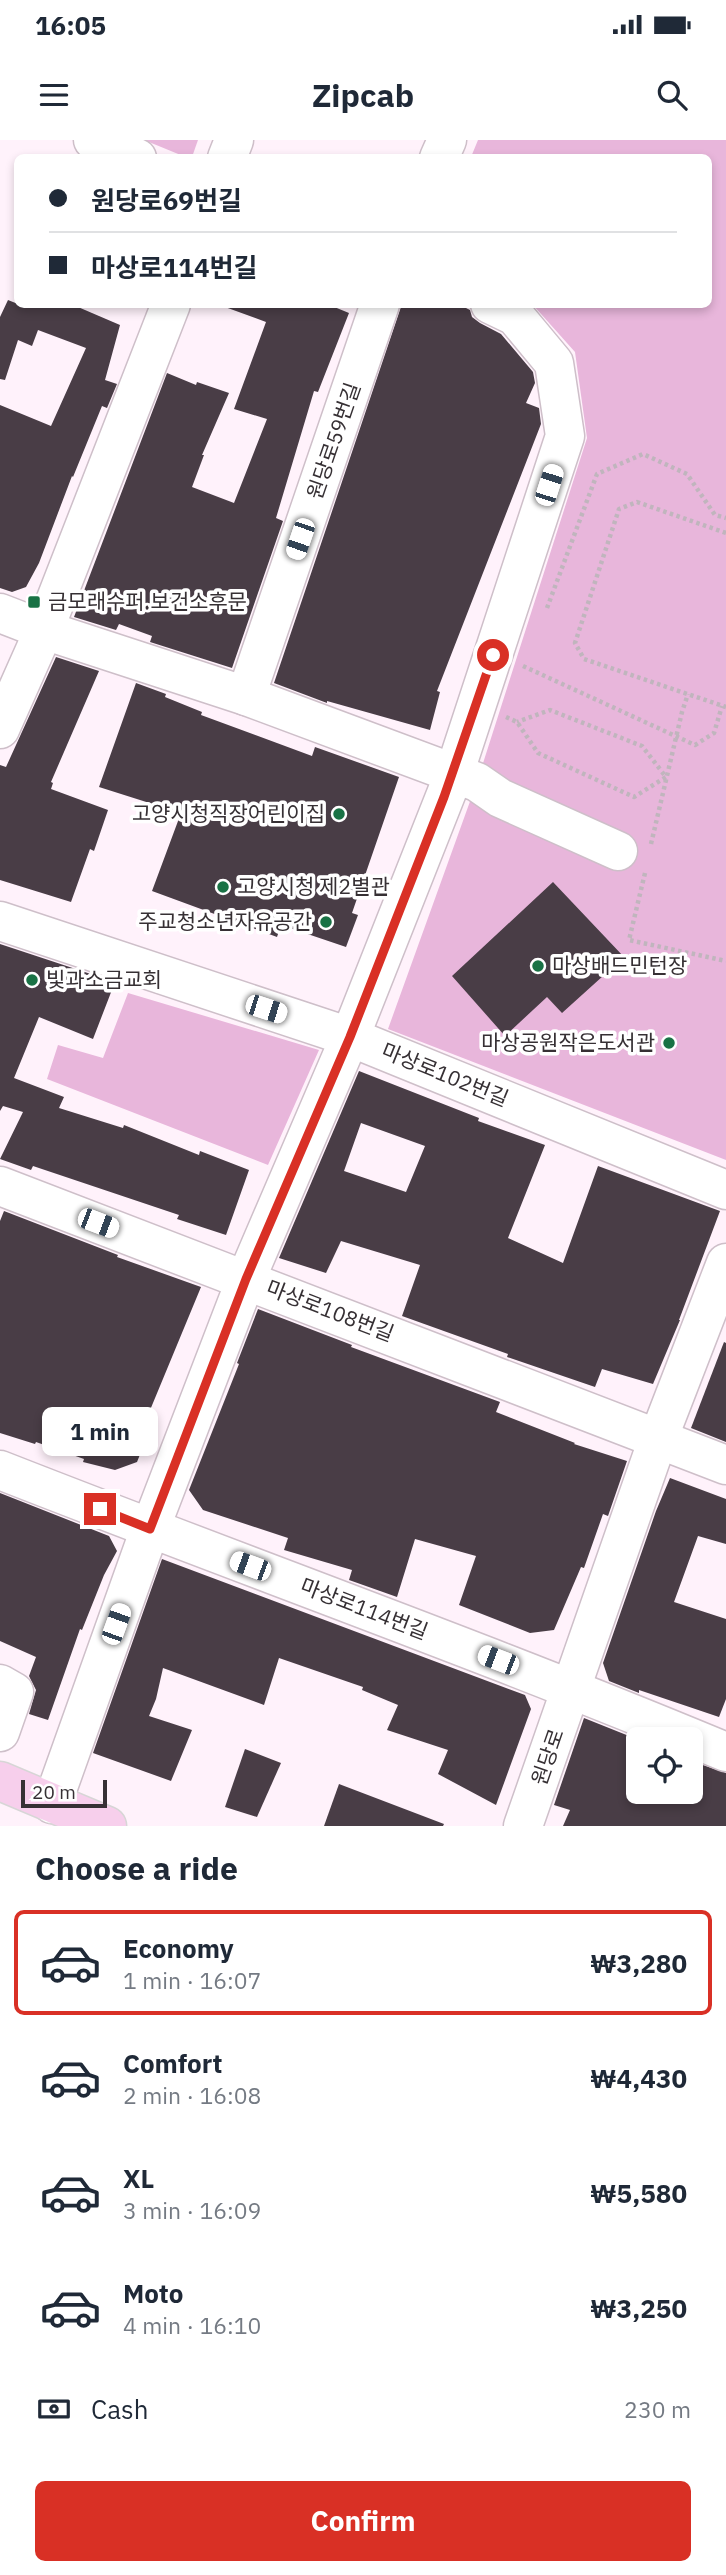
<!DOCTYPE html>
<html lang="en">
<head>
<meta charset="utf-8">
<style>
	body { margin:0; font-family:"IBM Plex Sans","Noto Sans KR",sans-serif; background:#f6f6f7; color:#1f2937; height:100vh; display:flex; flex-direction:column; font-size:26px; white-space:nowrap }
	* { box-sizing:border-box; margin:0 }
	p { font-size:23px; color:#747a83 }
	.icon { flex:none; width:38px; height:38px; fill:none; stroke:currentColor; stroke-width:2; stroke-linecap:round; stroke-linejoin:round }
	.map { position:relative; height:1686px; overflow:hidden }
	.drawer { display:flex; flex-direction:column; background:#fff; flex:1 }
	.drawer>* { flex:none }
	.hud { position:absolute; left:14px; top:14px; width:698px; height:154px; border-radius:10px; box-shadow:0 4px 10px #0003; display:grid; align-content:center; height:154px; padding:0 35px; background:#fff }
	.tools { position:absolute; left:626px; top:1587px; display:grid; gap:14px }
	.tools a { display:grid; place-items:center; width:77px; height:77px; border-radius:10px; background:#fff; box-shadow:0 4px 10px #0003; font-size:35px }
	.scale { position:absolute; left:21px; bottom:18px; width:86px; box-sizing:border-box; padding-left:7px; border:4px solid #363034; border-top:0; font-size:19px; line-height:24px; white-space:nowrap; color:#363034; -webkit-text-stroke:5px #fff; paint-order:stroke }
	.end { position:absolute; width:32px; height:32px; margin:-16px; border:9px solid #d93025; background:#fff; box-shadow:0 0 0 4px #fff }
	.from { border-radius:50% }
	.bubble { position:absolute; height:49px; border-radius:10px; background:#fff; box-shadow:0 4px 10px #0003; font-size:23px; font-weight:700; line-height:49px; text-align:center }
	.car { position:absolute; width:21px; height:42px; margin:-21px -10px; border-radius:9px; box-shadow:0 0 5px 2px #0007; background:linear-gradient(#fff 24%,#345 0 40%,#fff 0 76%,#345 0 86%,#fff 0) }
	.hud b { display:flex; align-items:center; gap:24px; height:66px; font-size:26px }
	.hud b+b { border-top:2px solid #e0e1e3 }
	.hud i { width:18px; height:18px; background:#1f2937 }
	ul { padding:0; list-style:none }
	li { display:flex; align-items:center; gap:21px; height:105px; margin:0 14px 10px; padding:0 21px; border:4px solid transparent; border-radius:10px }
	li div { flex:1 }
	li b { display:block; font-size:26px }
	li em { font-style:normal; font-weight:700 }
	li.active { border-color:#d93025 }
	li>.icon { width:63px; height:63px; stroke-width:1.5 }
	h2 { padding:0 35px; font-size:32px; line-height:84px }
	.pay { display:flex; align-items:center; gap:18px; height:77px; padding:0 35px; font-size:26px }
	.pay p { margin-inline-start:auto }
	.primary-button { display:flex; gap:14px; margin-top:auto; padding:14px 35px }
	.primary-button a { flex:1; height:80px; border-radius:10px; background:#d93025; color:#fff; font-size:28px; font-weight:700; line-height:80px; text-align:center }
	.status { display:flex; justify-content:space-between; align-items:center; height:49px; padding:0 35px; background:#fff; direction:ltr }
	.status svg { height:19px; fill:currentColor }
	header { display:flex; justify-content:space-between; align-items:center; height:91px; padding:0 35px; background:#fff; font-size:32px; font-weight:700 }
	.map>svg:first-child { display:block }
	.green { fill:#e8b6db }
	.building { fill:#493d46; fill-rule:evenodd }
	.lines { fill:none; stroke-linecap:round; stroke-linejoin:round }
	.minor-casing { stroke:#cebfc9; stroke-width:41 }
	.major-casing { stroke:#d7d6d6; stroke-width:41 }
	.path { stroke:#c0b5bd; stroke-width:4.5; stroke-dasharray:3.5 3.5; stroke-linecap:butt }
	.minor { stroke:#fff; stroke-width:38 }
	.major { stroke:#f7cfec; stroke-width:38 }
	.route { stroke:#d93025; stroke-width:9 }
	.poi-dot { fill:#197245; stroke:#fff; stroke-width:2.5 }
	.labels { text-anchor:middle; stroke-width:7; stroke-linejoin:round; paint-order:stroke }
	.street-label { font-size:21px; fill:#363034; stroke:#fff }
	.poi-label { font-size:21px; fill:#363034; stroke:#fff; text-anchor:start }
</style>
</head>
<body>
<div class="status"><b>16:05</b><svg viewBox="0 0 49 12"><path d="M0 12V9h3v3zM5 12V6h3v6zM10 12V3h3v9zM15 12V0h3v12zM26 1h20v11H26zM47 4h2v5h-2z"/></svg></div>
<header><svg class="icon" aria-label="menu" viewBox="0 0 24 24"><path d="M4 6h16M4 12h16M4 18h16"/></svg>Zipcab<svg class="icon" aria-label="search" viewBox="0 0 24 24"><circle cx="10" cy="10" r="6"/><path d="M15 15l6 6"/></svg></header>
<div class="map">
<svg width="726" height="1686" viewBox="0 0 726 1686">
	<rect width="100%" height="100%" fill="#fff2fb"/>
	<!-- green -->
	<g class="green">
		<polygon points="144,0 198,0 192,17 188,18"/>
		<polygon points="478,0 726,0 726,1020 388,889 477,642 587,298 575,212 533,165 709,164 709,18 471,17"/>
		<polygon points="128,853 319,910 268,1025 47,939 58,905 103,918"/>
	</g>
	<!-- building -->
	<g class="building">
		<polygon points="8,160 18,164 71,164 120,185 105,240 117,244 107,268 102,266 73,337 72,336 39,423 26,447 12,452 0,448 0,265 51,286 86,208 38,190 32,206 18,200 5,240 0,239 0,177"/>
		<polygon points="226,164 327,164 349,173 318,252 314,251 276,378 283,381 232,528 150,502 152,496 119,484 116,490 74,477 167,233 196,245 197,242 229,253 202,315 204,315 192,347 234,363 267,279 234,269 266,182 225,167"/>
		<polygon points="402,164 458,164 470,170 472,177 480,183 501,194 533,232 535,243 526,263 539,268 541,284 437,551 440,552 430,590 327,561 327,563 274,543"/>
		<polygon points="56,517 99,531 51,642 53,643 51,649 108,670 94,711 90,709 71,762 0,740 0,625 6,627"/>
		<polygon points="136,543 166,554 165,557 202,572 201,575 312,616 315,607 399,637 352,773 358,775 346,807 281,785 277,797 152,751 181,673 99,647"/>
		<polygon points="553,742 624,817 562,873 547,857 505,896 452,836"/>
		<polygon points="0,804 115,842 93,899 39,877 14,938 64,957 59,968 123,988 124,985 199,1015 200,1011 249,1030 226,1095 177,1079 179,1075 33,1026 31,1030 0,1019 23,972 3,966 0,971"/>
		<path d="M359,931L479,978L478,981L545,1005L508,1098L563,1123L598,1026L720,1071L679,1180H680L653,1244L602,1229L595,1247L507,1217L508,1214L402,1176L420,1125L341,1101L326,1133L279,1118ZM361,983L425,1006L406,1052L344,1031Z"/>
		<polygon points="4,1071 118,1115 117,1117 201,1147 148,1275 155,1277 137,1322 115,1330 83,1322 84,1319 36,1302 35,1304 0,1293 0,1081"/>
		<polygon points="258,1169 352,1205 351,1207 500,1262 496,1272 575,1303 574,1304 627,1321 608,1376 603,1374 584,1428 581,1427 554,1490 530,1493 459,1465 476,1416 415,1399 397,1457 349,1440 352,1430 284,1410 288,1398 203,1370 189,1350 239,1224 237,1223"/>
		<polygon points="724,1202 726,1203 726,1302 691,1288"/>
		<polygon points="670,1338 726,1359 726,1404 698,1396 674,1462 726,1479 726,1559 719,1577 639,1550 639,1553 609,1541 603,1523 656,1371"/>
		<polygon points="0,1353 109,1396 117,1411 104,1435 82,1490 80,1489 48,1580 29,1574 36,1550 29,1536 36,1517 0,1501"/>
		<polygon points="162,1419 525,1555 531,1569 496,1665 438,1634 448,1610 387,1590 398,1565 362,1550 363,1547 279,1518 264,1565 163,1528 156,1559 149,1576 192,1590 171,1641 93,1613"/>
		<polygon points="584,1578 639,1600 639,1652 691,1652 691,1621 726,1633 726,1686 563,1686 570,1670 554,1665"/>
		<polygon points="245,1609 281,1623 257,1677 225,1667"/>
		<polygon points="339,1644 444,1684 443,1686 324,1686"/>
	</g>
	<g class="lines">
		<defs>
			<g id="minor">
				<polyline points="93,0 137,18"/>
				<polyline points="227,18 234,0"/>
				<polyline points="439,18 447,0"/>
				<polyline points="0,473 44,490 246,556 477,642 500,658 618,711"/>
				<polyline points="246,556 380,164"/>
				<polyline points="0,589 44,490 171,164"/>
				<polyline points="0,781 350,897 726,1050"/>
				<polyline points="0,1046 726,1325"/>
				<path d="M0,1330C242,1425 486,1512 726,1612"/>
				<polyline points="0,1544 14,1552 0,1592"/>
				<polyline points="52,1664 150,1389 246,1139 350,897 454,634 565,296 554,223 515,176 490,164"/>
				<polyline points="523,1686 658,1299 726,1123"/>
			</g>
			<polyline id="major" points="0,1641 107,1686"/>
		</defs>
		<!-- minor casing -->
		<use href="#minor" class="minor-casing"/>
		<!-- major casing -->
		<use href="#major" class="major-casing"/>
		<!-- path -->
		<g class="path">
			<polyline points="726,393 637,362 619,369 575,503 584,519 726,567"/>
			<polyline points="547,468 597,334 643,314 687,334 715,375 726,378"/>
			<polyline points="523,526 695,605 714,593 722,566"/>
			<polyline points="506,577 517,582 538,613 634,657 666,637 642,606 550,570 517,582"/>
			<polyline points="651,704 682,572 688,554"/>
			<polyline points="645,733 629,800 726,821"/>
		</g>
		<!-- minor -->
		<use href="#minor" class="minor"/>
		<!-- major -->
		<use href="#major" class="major"/>
	</g>
	<g class="lines">
		<!-- route -->
		<polyline class="route" points="100,1369 150,1389 246,1139 350,897 444,657 493,515"/>
	</g>
	<!-- markers -->
	<g class="poi-dot">
		<rect x="27" y="455" width="14" height="14" rx="3.5"/>
		<circle cx="339" cy="674" r="7"/>
		<circle cx="223" cy="747" r="7"/>
		<circle cx="326" cy="782" r="7"/>
		<circle cx="538" cy="826" r="7"/>
		<circle cx="32" cy="840" r="7"/>
		<circle cx="669" cy="903" r="7"/>
	</g>
	<g class="labels">
		<!-- street labels -->
		<g class="street-label">
			<text transform="translate(334 301) rotate(-71)" y="7">원당로59번길</text>
			<text transform="translate(445 935) rotate(22)" y="7">마상로102번길</text>
			<text transform="translate(330 1171) rotate(21)" y="7">마상로108번길</text>
			<text transform="translate(364 1469) rotate(21)" y="7">마상로114번길</text>
			<text transform="translate(548 1617) rotate(-71)" y="7">원당로</text>
		</g>
		<!-- poi labels -->
		<g class="poi-label">
			<text x="48" y="469">금모래수퍼.보건소후문</text>
			<text x="325" y="681" text-anchor="end">고양시청직장어린이집</text>
			<text x="237" y="754">고양시청 제2별관</text>
			<text x="312" y="789" text-anchor="end">주교청소년자유공간</text>
			<text x="552" y="833">마상배드민턴장</text>
			<text x="46" y="847">빛과소금교회</text>
			<text x="655" y="910" text-anchor="end">마상공원작은도서관</text>
		</g>
	</g>
</svg>
<div class="tools">
<a><svg class="icon" aria-label="locate" viewBox="0 0 24 24"><circle cx="12" cy="12" r="6"/><path d="M12 2v4M12 18v4M2 12h4M18 12h4"/></svg></a>
</div>
<div class="scale">20 m</div>
<i class="end from" style="left:493px;top:515px"></i>
<i class="end" style="left:100px;top:1369px"></i>
<div class="bubble" style="left:42px;top:1267px;width:116px">1 min</div>
<i class="car" style="left:549px;top:345px;rotate:18deg"></i>
<i class="car" style="left:300px;top:399px;rotate:199deg"></i>
<i class="car" style="left:266px;top:869px;rotate:108deg"></i>
<i class="car" style="left:98px;top:1083px;rotate:111deg"></i>
<i class="car" style="left:250px;top:1426px;rotate:290deg"></i>
<i class="car" style="left:116px;top:1484px;rotate:20deg"></i>
<i class="car" style="left:498px;top:1520px;rotate:291deg"></i>
<div class="hud">
<b><i class="from"></i>원당로69번길</b>
<b><i></i>마상로114번길</b>
</div>
</div>
<section class="drawer">
<h2>Choose a ride</h2>
<ul>
<li class="active"><svg class="icon" aria-label="car" viewBox="0 0 24 24"><path d="M5 17H2v-5l4-1 3-4h7l3 4 3 1v5h-3M9 17h6M6 11h13"/><circle cx="7" cy="17" r="2"/><circle cx="17" cy="17" r="2"/></svg><div><b>Economy</b><p>1 min · 16:07</p></div><em>₩3,280</em></li>
<li><svg class="icon" aria-label="car" viewBox="0 0 24 24"><path d="M5 17H2v-5l4-1 3-4h7l3 4 3 1v5h-3M9 17h6M6 11h13"/><circle cx="7" cy="17" r="2"/><circle cx="17" cy="17" r="2"/></svg><div><b>Comfort</b><p>2 min · 16:08</p></div><em>₩4,430</em></li>
<li><svg class="icon" aria-label="car" viewBox="0 0 24 24"><path d="M5 17H2v-5l4-1 3-4h7l3 4 3 1v5h-3M9 17h6M6 11h13"/><circle cx="7" cy="17" r="2"/><circle cx="17" cy="17" r="2"/></svg><div><b>XL</b><p>3 min · 16:09</p></div><em>₩5,580</em></li>
<li><svg class="icon" aria-label="car" viewBox="0 0 24 24"><path d="M5 17H2v-5l4-1 3-4h7l3 4 3 1v5h-3M9 17h6M6 11h13"/><circle cx="7" cy="17" r="2"/><circle cx="17" cy="17" r="2"/></svg><div><b>Moto</b><p>4 min · 16:10</p></div><em>₩3,250</em></li>
</ul>
<div class="pay"><svg class="icon" aria-label="cash" viewBox="0 0 24 24"><path d="M3 7h18v10H3z"/><circle cx="12" cy="12" r="2"/></svg>Cash<p>230 m</p></div>
<div class="primary-button"><a>Confirm</a></div>
</section>
</body>
</html>
